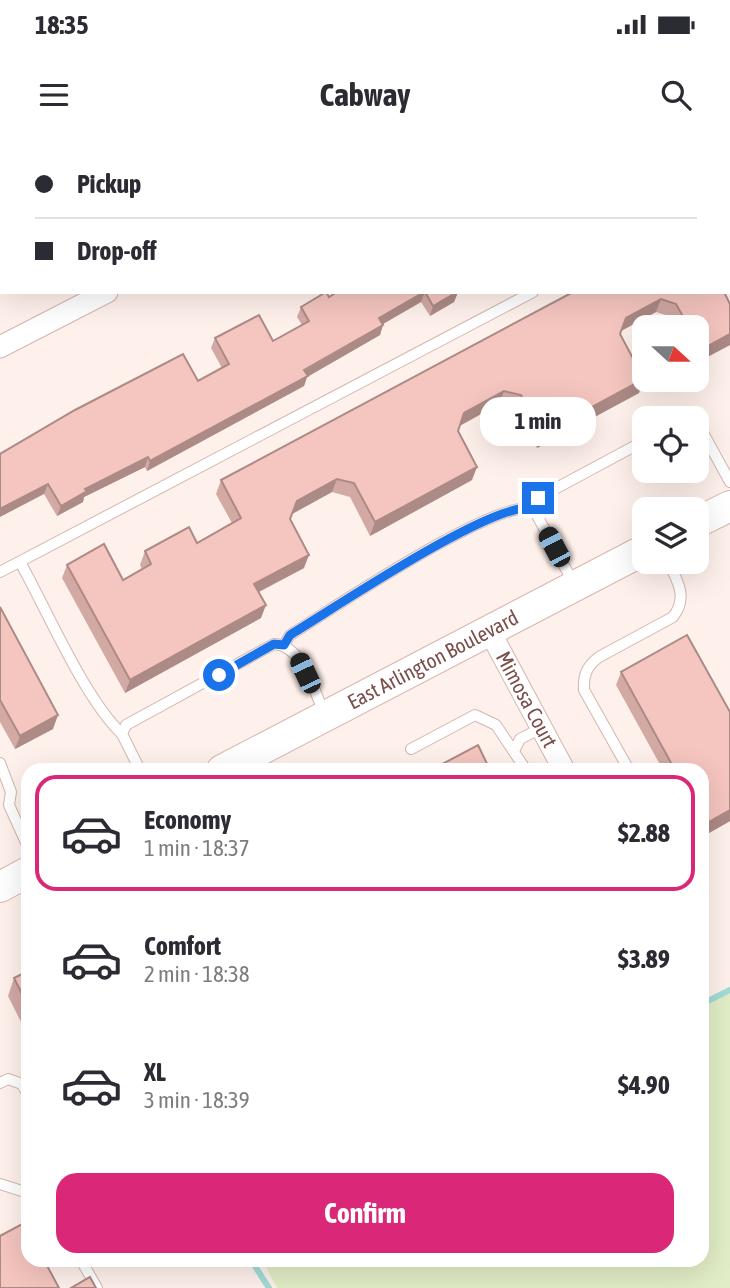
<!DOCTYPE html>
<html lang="en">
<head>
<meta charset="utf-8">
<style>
	body { margin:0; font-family:"Asap Condensed",sans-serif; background:#f2f2f3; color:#2b2b33; height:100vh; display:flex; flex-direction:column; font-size:26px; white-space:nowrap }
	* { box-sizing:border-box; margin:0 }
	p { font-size:23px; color:#7c7c81 }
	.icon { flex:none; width:38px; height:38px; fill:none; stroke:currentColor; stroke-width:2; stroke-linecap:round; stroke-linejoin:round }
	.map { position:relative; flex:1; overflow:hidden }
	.sheet { position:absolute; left:21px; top:623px; width:688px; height:504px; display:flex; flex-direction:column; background:#fff; border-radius:21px; box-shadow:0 7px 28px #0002 }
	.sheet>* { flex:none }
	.top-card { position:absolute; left:0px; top:0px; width:732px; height:154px; box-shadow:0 7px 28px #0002; display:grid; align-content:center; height:154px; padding:0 35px; background:#fff }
	.needle { width:46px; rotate:111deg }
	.tools { position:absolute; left:632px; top:175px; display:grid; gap:14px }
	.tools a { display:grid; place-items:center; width:77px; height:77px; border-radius:14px; background:#fff; box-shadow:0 7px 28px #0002; font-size:35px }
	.end { position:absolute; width:32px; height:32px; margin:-16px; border:9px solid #1a73e8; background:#fff; box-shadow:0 0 0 4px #fff }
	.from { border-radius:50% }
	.bubble { position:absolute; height:49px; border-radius:21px; background:#fff; box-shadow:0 7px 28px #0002; font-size:23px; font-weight:700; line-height:49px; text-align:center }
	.car { position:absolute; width:21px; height:42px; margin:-21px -10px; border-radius:9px; box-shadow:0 0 5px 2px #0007; background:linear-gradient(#222 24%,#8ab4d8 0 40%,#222 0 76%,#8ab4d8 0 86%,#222 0) }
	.top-card b { display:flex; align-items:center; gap:24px; height:66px; font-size:26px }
	.top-card b+b { border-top:2px solid #e1e1e2 }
	.top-card i { width:18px; height:18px; background:#2b2b33 }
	ul { padding:12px 0 0; list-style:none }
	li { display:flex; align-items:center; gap:21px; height:116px; margin:0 14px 10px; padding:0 21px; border:4px solid transparent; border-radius:21px }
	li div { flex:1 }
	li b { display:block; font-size:26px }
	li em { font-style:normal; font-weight:700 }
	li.on { border-color:#db2777 }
	li>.icon { width:63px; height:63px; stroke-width:1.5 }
	.primary-button { display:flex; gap:14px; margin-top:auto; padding:14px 35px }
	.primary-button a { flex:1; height:80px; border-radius:21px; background:#db2777; color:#fff; font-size:28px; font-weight:700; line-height:80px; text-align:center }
	.status { display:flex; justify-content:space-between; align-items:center; height:49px; padding:0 35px; background:#fff; direction:ltr }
	.status svg { height:19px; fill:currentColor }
	header { display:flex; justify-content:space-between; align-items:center; height:91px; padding:0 35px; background:#fff; font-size:32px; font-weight:700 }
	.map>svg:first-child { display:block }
	.green { fill:#e1edc6 }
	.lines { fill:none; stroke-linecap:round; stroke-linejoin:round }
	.stream { stroke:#a1dcd4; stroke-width:6 }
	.service-casing { stroke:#d4b6b1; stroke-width:12 }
	.minor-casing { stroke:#d4b6b1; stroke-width:23 }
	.secondary-casing { stroke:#d9b6b0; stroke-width:32 }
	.service { stroke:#fff; stroke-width:10 }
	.minor { stroke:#fff; stroke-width:21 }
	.secondary { stroke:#fff; stroke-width:30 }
	.wall { fill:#d3a9a4 }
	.shaded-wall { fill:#ac8a86 }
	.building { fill:#f5c5bf; stroke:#ac8a86; stroke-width:2 }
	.route { stroke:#1a73e8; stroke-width:9 }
	.labels { text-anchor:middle; stroke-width:7; stroke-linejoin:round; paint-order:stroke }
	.street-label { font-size:21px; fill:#7b4e4a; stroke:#fff6f1 }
</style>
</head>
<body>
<div class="status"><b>18:35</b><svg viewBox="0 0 49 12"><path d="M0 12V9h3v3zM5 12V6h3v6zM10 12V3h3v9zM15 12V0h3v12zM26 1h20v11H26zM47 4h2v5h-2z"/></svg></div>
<header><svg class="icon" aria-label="menu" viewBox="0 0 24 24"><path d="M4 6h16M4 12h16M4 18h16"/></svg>Cabway<svg class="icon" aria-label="search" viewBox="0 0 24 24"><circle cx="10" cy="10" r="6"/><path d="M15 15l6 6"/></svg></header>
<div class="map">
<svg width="730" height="1148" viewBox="0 0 730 1148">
	<rect width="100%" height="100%" fill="#fef0ea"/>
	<!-- green -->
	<polygon class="green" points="730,853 730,1148 277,1148 262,1120 702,1120 702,867"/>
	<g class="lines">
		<!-- stream -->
		<g class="stream">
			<polyline points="702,864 730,850"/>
			<polyline points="251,1120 269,1148"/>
		</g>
		<defs>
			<g id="service">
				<polyline points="696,280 730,342"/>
				<polyline points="533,368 538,358 644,301"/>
				<path d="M20,422C47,470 84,558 122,594"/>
				<polyline points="0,432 533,152"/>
				<path d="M284,505L290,495C334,468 492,361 533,368L574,444"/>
				<polyline points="411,609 475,575 496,585 526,630"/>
				<polyline points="515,609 520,599 541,588"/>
				<polyline points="0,623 11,652 9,665 28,707"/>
				<path d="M140,630L122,594L126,585L274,504C304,506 314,552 325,575"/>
				<path d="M629,630L584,550C583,535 587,526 599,517L673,477C688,458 678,441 668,422"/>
				<polyline points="0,943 8,939 22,944 28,955"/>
				<polyline points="0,1044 28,1053"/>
				<polyline points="81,1120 97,1148"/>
			</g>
			<g id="minor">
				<polyline points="721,0 722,2"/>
				<polyline points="400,2 404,0"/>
				<polyline points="730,17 730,18"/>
				<polyline points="0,207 107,152"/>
				<path id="s1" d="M489,490L564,630"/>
			</g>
			<g id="secondary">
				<polyline points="696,383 730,366"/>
				<path id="s2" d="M222,630L644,410"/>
				<polyline points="0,747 28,732"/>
			</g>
		</defs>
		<!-- service casing -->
		<use href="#service" class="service-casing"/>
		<!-- minor casing -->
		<use href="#minor" class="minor-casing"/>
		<!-- secondary casing -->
		<use href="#secondary" class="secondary-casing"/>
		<!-- service -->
		<use href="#service" class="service"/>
		<!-- minor -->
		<use href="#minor" class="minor"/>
		<!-- secondary -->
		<use href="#secondary" class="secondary"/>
	</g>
	<!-- wall -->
	<g class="wall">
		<polygon points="337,152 458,152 454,162 430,176 421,162 383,184 380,195 307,237 304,246 147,331 145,327 84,357 83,362 57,376 44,354 0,315 198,241 222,228 211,208 215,198 273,201 302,185 297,177 301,167 329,157"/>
		<polygon points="573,152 724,152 730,205 696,223 696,187 677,187 672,177 656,172 621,191 620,194 639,253 537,308 516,269 499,264 460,286 458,291 472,340 370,396 350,357 332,352 292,374 290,379 304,428 259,452 261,478 125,553 62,438 67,425 123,440 142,429 140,425 145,411 197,403 232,383 216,354 221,340"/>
		<polygon points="0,467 53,589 15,609 0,582"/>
		<polygon points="687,495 730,572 730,681 702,697 702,630 663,630 616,545 621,532"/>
		<polygon points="28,831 28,896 8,856 14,838"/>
	</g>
	<!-- shaded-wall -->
	<g class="shaded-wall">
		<polygon points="425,152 421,162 376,188 379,178"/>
		<polygon points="458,152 454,162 430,176 433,166"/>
		<polygon points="661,159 656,172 621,191 626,178"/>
		<polygon points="383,185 380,195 307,237 304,246 147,331 150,321"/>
		<polygon points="730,194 730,205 696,223 701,210"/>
		<polygon points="644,239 639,253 537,308 542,294"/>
		<polygon points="504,251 499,264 459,286 464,273"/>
		<polygon points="148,317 145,327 84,357 83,362 57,376 61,366 85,349"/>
		<polygon points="477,327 472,340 370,396 375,382"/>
		<polygon points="337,339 332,352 292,374 297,361"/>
		<polygon points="48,344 44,354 0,377 0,369"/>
		<polygon points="309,415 304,428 249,457 254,444"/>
		<polygon points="266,465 261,478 125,553 130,540"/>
		<polygon points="58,575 53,589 15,609 20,596"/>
		<polygon points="730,670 730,681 702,697 705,684"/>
	</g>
	<!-- building -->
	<g class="building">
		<rect x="203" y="0" width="18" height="2"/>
		<polygon points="588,0 636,0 637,2 585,2"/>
		<polygon points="326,152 329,157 337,152 424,152 379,178 383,185 304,230 308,236 150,321 148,317 85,349 87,351 61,366 48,344 0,369 0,314 75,270 183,214 198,241 229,224 215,198 259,175 273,201 309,181 301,167"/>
		<polygon points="425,152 457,152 433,166"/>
		<polygon points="573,152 724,152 730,164 730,194 701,210 696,202 696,187 689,187 676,164 661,159 626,178 620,194 644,239 542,294 521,255 504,251 464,273 458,291 477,327 375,382 354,343 337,339 297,361 290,379 309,415 254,444 266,465 130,540 67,425 104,404 123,440 151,424 145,411 189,387 197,403 241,378 221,340"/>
		<polygon points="0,467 58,575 20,596 0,560"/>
		<polygon points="687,495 730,572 730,670 705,684 702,678 702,630 675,630 621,532"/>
		<polygon points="478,605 490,630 431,630"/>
		<polygon points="28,831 28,866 14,838"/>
		<polygon points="24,1083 28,1090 28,1120 44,1120 59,1148 0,1148 0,1096"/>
		<polygon points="90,1137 96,1148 71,1148"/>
	</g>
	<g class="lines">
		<!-- route -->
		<path class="route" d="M219,535L274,504L284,505L290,495C333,469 493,361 533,368L538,358"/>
	</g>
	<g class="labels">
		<!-- street labels -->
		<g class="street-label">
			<text dy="7" stroke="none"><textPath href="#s2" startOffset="238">East Arlington Boulevard</textPath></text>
			<text dy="7" stroke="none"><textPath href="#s1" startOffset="79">Mimosa Court</textPath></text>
		</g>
	</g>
</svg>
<div class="tools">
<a><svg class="needle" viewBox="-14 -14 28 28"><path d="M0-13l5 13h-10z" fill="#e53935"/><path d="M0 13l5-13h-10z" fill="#7c7c81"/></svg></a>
<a><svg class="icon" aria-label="locate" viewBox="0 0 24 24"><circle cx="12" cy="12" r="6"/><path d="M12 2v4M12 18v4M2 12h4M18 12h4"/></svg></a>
<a><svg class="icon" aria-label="layers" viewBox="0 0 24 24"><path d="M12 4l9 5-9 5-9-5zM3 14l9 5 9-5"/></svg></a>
</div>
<i class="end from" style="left:219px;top:535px"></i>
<i class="end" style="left:538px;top:358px"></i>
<div class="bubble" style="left:480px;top:257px;width:116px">1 min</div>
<i class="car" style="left:554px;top:407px;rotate:332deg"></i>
<i class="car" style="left:305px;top:533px;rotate:335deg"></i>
<div class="top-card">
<b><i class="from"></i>Pickup</b>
<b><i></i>Drop-off</b>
</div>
<section class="sheet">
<ul>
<li class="on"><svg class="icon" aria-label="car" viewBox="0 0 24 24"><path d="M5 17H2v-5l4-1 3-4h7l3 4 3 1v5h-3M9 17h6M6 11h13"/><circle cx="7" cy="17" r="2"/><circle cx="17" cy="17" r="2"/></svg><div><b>Economy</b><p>1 min · 18:37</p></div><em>$2.88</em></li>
<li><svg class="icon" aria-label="car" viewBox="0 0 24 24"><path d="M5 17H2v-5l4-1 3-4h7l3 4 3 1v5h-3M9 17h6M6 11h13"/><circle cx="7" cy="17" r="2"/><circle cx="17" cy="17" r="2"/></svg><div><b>Comfort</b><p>2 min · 18:38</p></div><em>$3.89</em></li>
<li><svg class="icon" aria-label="car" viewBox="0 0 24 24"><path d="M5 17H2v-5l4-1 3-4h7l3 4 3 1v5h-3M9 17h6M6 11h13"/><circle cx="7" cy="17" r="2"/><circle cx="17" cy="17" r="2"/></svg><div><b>XL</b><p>3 min · 18:39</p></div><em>$4.90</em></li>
</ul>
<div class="primary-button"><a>Confirm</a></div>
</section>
</div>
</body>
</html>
